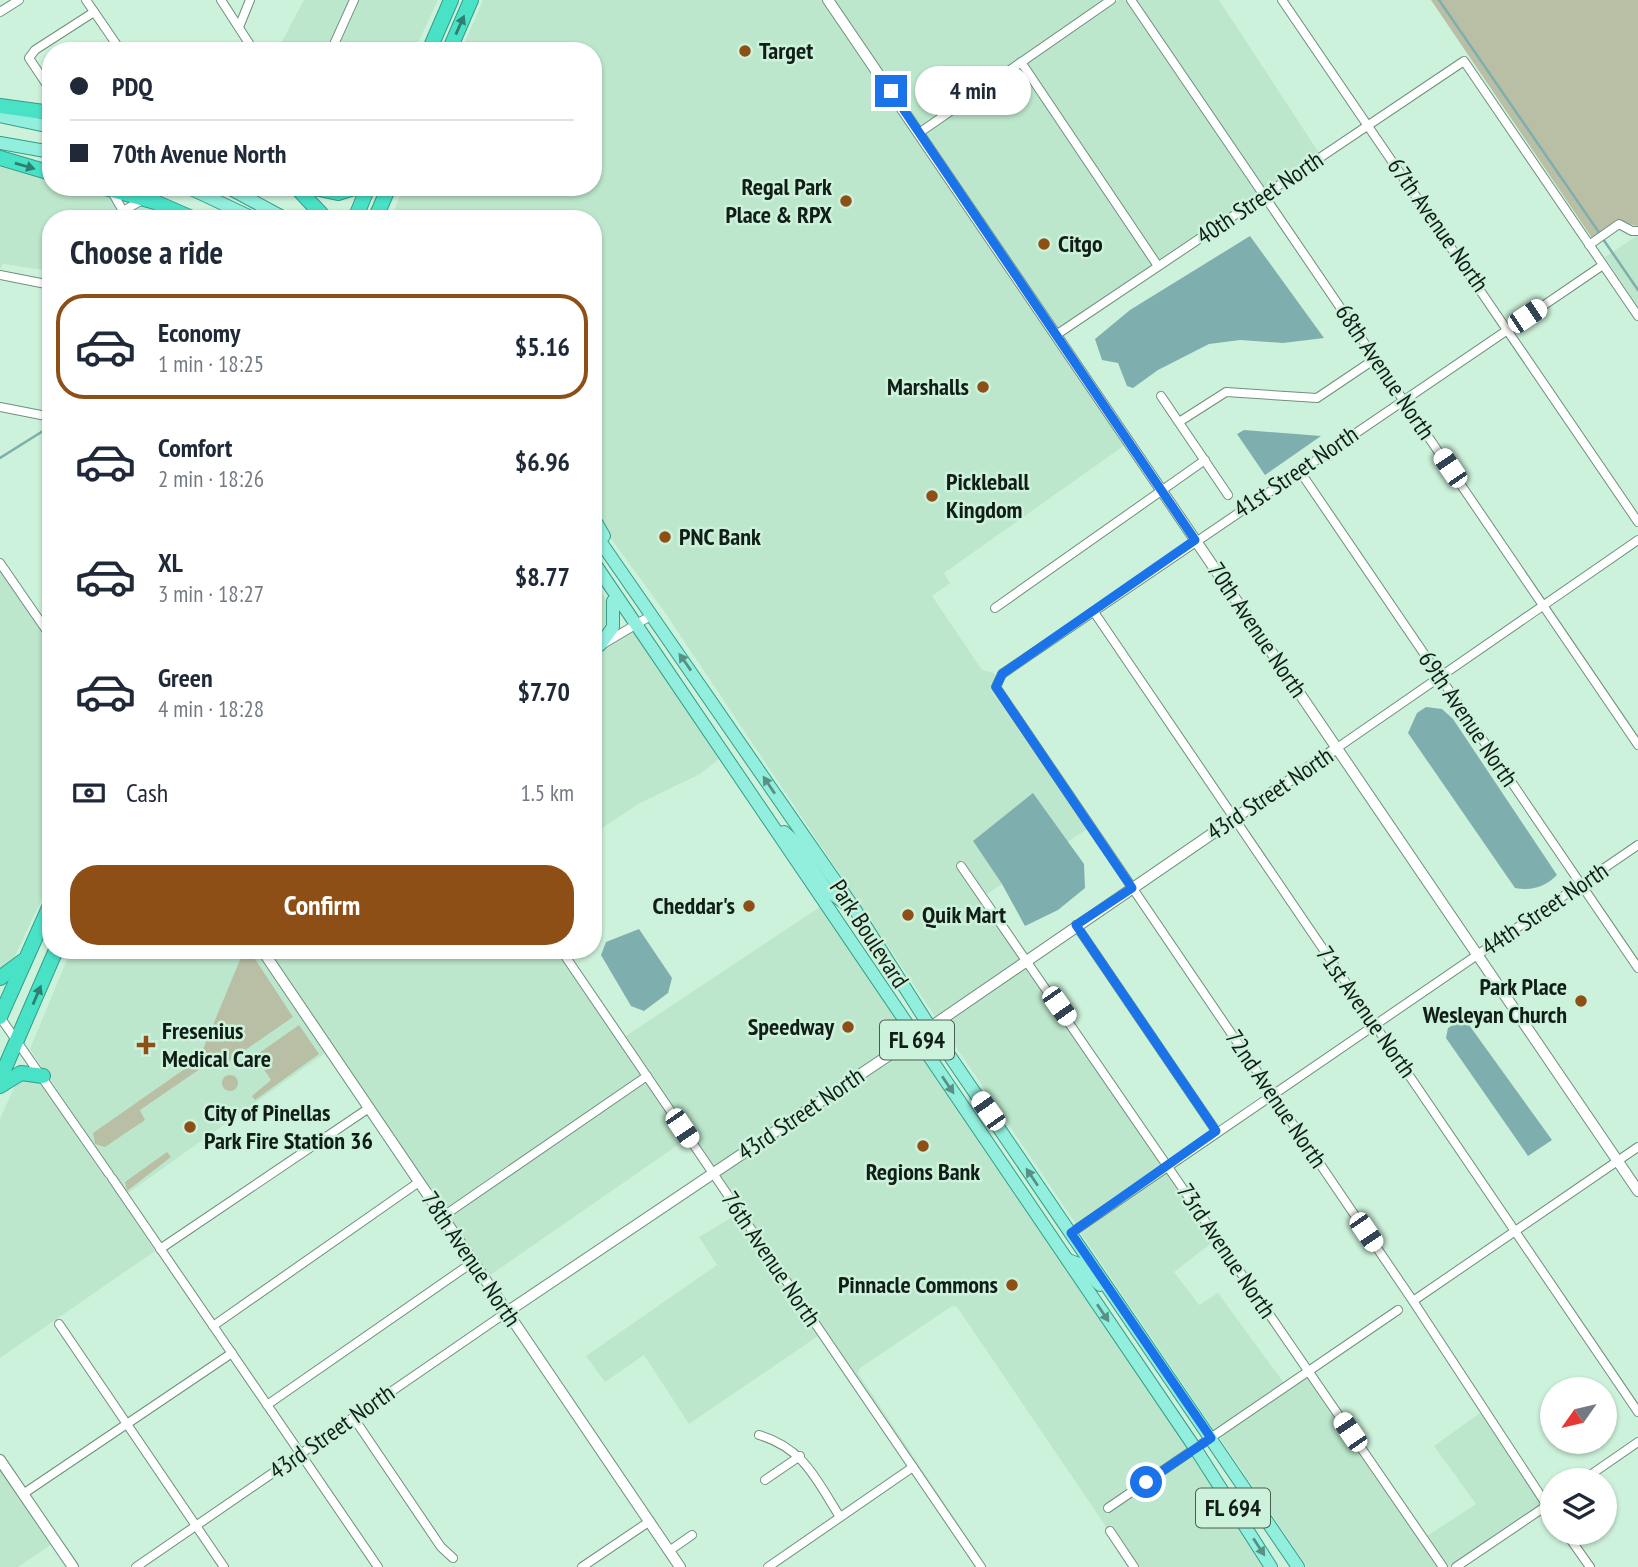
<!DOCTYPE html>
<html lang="en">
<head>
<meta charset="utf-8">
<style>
	body { margin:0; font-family:"PT Sans Narrow",sans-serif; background:#f6f6f7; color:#1f2937; height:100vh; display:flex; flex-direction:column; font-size:26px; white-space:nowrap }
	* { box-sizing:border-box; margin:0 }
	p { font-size:23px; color:#747a83 }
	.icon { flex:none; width:38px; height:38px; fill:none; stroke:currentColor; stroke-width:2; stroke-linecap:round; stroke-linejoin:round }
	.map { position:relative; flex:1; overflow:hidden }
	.side { position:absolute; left:42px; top:210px; width:560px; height:749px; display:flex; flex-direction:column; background:#fff; border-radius:28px; box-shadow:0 2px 5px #0004 }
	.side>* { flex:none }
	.banner { position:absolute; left:42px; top:42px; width:560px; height:154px; border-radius:28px; box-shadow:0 2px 5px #0004; display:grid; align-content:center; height:154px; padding:0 28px; background:#fff }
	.needle { width:46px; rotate:236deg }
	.fabs { position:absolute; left:1540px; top:1377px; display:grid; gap:14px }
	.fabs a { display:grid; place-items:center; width:77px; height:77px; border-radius:50%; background:#fff; box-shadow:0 2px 5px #0004; font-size:35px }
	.end { position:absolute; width:32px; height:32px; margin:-16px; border:9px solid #1a73e8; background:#fff; box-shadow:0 0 0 4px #fff }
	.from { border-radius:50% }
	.bubble { position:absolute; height:49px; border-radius:24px; background:#fff; box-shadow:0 2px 5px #0004; font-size:23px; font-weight:800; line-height:49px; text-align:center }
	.car { position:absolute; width:21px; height:42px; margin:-21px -10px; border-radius:9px; box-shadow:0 0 5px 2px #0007; background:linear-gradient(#fff 24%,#345 0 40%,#fff 0 76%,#345 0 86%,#fff 0) }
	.banner b { display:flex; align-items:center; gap:24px; height:66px; font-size:26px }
	.banner b+b { border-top:2px solid #e0e1e3 }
	.banner i { width:18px; height:18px; background:#1f2937 }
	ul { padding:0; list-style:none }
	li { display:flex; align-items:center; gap:21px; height:105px; margin:0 14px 10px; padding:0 14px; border:4px solid transparent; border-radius:28px }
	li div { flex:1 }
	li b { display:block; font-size:26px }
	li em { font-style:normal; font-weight:800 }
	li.selected { border-color:#8e4f17 }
	li>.icon { width:63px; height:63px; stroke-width:1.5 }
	h2 { padding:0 28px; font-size:32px; line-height:84px }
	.pay { display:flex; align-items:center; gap:18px; height:77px; padding:0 28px; font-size:26px }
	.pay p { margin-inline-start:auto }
	.button { display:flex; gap:14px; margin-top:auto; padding:14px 28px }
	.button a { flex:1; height:80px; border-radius:28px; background:#8e4f17; color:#fff; font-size:28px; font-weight:800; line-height:80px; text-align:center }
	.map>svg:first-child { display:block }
	.built { fill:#bce7cc }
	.green { fill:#b9bfa5 }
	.water { fill:#7faeaf }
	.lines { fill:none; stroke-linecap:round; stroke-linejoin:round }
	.stream { stroke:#7faeaf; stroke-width:2.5 }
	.street-casing { stroke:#6f907c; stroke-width:10 }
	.secondary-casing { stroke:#6f907c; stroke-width:12 }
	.primary-casing { stroke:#359d89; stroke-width:14 }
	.highway-casing { stroke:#359d89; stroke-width:16 }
	.street { stroke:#fff; stroke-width:8 }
	.secondary { stroke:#fff; stroke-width:10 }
	.primary { stroke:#92eedd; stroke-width:12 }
	.highway { stroke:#49e2c7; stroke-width:14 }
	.oneway { fill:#2d806f }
	.oneway2 { fill:#589084 }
	.route { stroke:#1a73e8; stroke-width:9 }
	.poi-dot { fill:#8e4f17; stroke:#cdf2db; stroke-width:2.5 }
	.labels { text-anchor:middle; stroke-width:5; stroke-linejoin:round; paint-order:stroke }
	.shield { fill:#cdf2db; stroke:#495e52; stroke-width:2 }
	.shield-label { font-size:23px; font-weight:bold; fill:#111e17 }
	.poi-label { font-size:24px; font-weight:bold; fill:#111e17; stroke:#cdf2db; text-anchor:start }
	.street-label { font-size:24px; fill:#111e17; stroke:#cdf2db }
</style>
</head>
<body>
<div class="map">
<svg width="1638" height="1567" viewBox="0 0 1638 1567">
	<rect width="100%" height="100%" fill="#cdf2db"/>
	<!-- built -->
	<g class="built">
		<polygon points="304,0 349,0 326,51 277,51"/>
		<polygon points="359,0 438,0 414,51 336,51"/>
		<polygon points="483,0 823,0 1125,445 944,573 950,583 932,596 982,670 994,673 996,677 990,689 1087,829 1066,843 1033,794 973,841 1002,884 987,894 963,860 955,865 1021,958 936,1018 664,611 612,540 593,507 593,219 391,219 403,187 593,187 593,51 461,51"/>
		<polygon points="834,0 1103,0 920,127"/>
		<polygon points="1118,0 1125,0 1257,194 1160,260 1027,63"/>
		<polygon points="1137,0 1219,0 1319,153 1265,189"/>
		<polygon points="1019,68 1152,265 1058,329 925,134"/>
		<polygon points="0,163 51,177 51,187 89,187 121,196 117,219 51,219 51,271 3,264 0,269"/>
		<polygon points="130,199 182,219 126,219"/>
		<polygon points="1638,235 1638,307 1605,257"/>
		<polygon points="0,570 51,645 51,879 10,967 0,973"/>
		<polygon points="593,581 609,603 608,626 593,645"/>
		<polygon points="633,630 720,758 700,774 640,803 593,834 593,656"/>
		<polygon points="820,907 909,1037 714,1166 626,1036"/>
		<polygon points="71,950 256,950 325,1053 128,1193 113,1172 106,1177 155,1251 0,1358 0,1119 18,1079 40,1080 101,1172 109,1167 30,1049"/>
		<polygon points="267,950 555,950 685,1140 489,1276"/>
		<polygon points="1026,965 1161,1164 1076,1224 941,1025"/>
		<polygon points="914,1044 1189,1448 1102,1508 1107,1514 1194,1455 1266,1567 1140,1567 1112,1525 1107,1528 957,1307 952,1306 860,1368 858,1373 987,1567 719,1173"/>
		<polygon points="1166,1171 1214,1241 1174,1272 1199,1305 1218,1293 1284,1383 1214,1430 1080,1232"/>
		<polygon points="736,1215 850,1382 818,1336 689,1424 644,1355 605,1382 586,1356 717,1265 699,1237"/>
		<polygon points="1307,1378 1437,1567 1307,1567 1219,1437"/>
		<polygon points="1480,1413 1541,1504 1449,1567 1427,1536 1476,1504 1434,1446"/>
		<polygon points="0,1469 52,1544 18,1567 0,1567"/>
	</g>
	<!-- green -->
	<g class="green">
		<polygon points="1431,0 1638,0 1638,226 1617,221 1592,238"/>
		<polygon points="244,950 249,950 293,1017 222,1066 216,1058 140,1110 145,1120 105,1147 95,1144 93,1133 199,1059"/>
		<polygon points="299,1025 319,1054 255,1100 252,1096 271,1080 255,1056"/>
		<circle cx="230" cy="1083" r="8"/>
		<polygon points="167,1152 171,1157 127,1191 125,1182"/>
	</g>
	<!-- water -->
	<g class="water">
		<polygon points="1250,236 1324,338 1283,343 1240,340 1209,344 1158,370 1133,388 1127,386 1118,363 1102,360 1095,339 1130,310"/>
		<polygon points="1244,430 1321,436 1265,475 1237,434"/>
		<path d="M1426,707L1442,709L1453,719L1557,875C1545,887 1532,891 1515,888L1408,733L1417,713Z"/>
		<polygon points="1033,793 1084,864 1085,888 1058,910 1025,926 1002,884 973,841"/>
		<polygon points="639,929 672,978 668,993 644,1011 631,1006 601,955 606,942"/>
		<polygon points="1464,1018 1552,1140 1528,1156 1446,1038 1448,1028"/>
	</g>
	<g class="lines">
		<!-- stream -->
		<g class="stream">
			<polyline points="1439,0 1600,234"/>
			<polyline points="1603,239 1638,290"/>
			<polyline points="0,458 51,426"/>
		</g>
		<defs>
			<g id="street">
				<polyline points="86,0 121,51"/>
				<polyline points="221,0 254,51"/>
				<polyline points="1131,0 1638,745"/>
				<polyline points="1282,0 1638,522"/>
				<polyline points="0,12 19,0"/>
				<polyline points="239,27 250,0"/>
				<polyline points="331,51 354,0"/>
				<polyline points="1021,62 1158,266"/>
				<polyline points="51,91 29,58 35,50 94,12"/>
				<polyline points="919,133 1111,0"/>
				<polyline points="111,190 123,211"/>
				<polyline points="121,219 123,211 144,199"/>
				<polyline points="1589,245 1619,224 1632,231 1638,231"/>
				<polyline points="0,275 51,285"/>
				<polyline points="1056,335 1464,61 1638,316"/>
				<polyline points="1161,396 1228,495"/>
				<polyline points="0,407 51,417"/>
				<polyline points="1179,422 1226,392 1317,398 1375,359"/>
				<polyline points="1299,470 1638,968"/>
				<polyline points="0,563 51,637"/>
				<polyline points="995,608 1205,460"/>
				<polyline points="1094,612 1638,1412"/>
				<polyline points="593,650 652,615"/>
				<polyline points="1337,748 1638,540"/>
				<polyline points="961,866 1443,1567"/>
				<polyline points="1076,925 1216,1131"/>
				<polyline points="561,950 981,1567"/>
				<polyline points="0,1017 109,1174"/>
				<polyline points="112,1178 378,1567"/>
				<polyline points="442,1217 647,1076"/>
				<polyline points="1071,1233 1638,845"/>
				<polyline points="160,1249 369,1108"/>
				<polyline points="1413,1301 1638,1147"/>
				<polyline points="59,1324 224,1567"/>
				<polyline points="213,1326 419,1182"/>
				<polyline points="267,1405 473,1262"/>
				<polyline points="353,1417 441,1547 453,1558"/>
				<path d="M759,1435C804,1448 817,1481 840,1517"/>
				<polyline points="765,1480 800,1456"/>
				<polyline points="1583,1480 1638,1442"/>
				<polyline points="23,1494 232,1353"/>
				<polyline points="1108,1508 1398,1310"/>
				<polyline points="1552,1513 1413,1301 996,687 1002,674 1603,265"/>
				<polyline points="1110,1531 1134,1567"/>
				<polyline points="1566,1533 1590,1567"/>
				<polyline points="669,1551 692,1535"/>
				<polyline points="136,1567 507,1312"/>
				<polyline points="582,1567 650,1521"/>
				<polyline points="768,1567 913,1467"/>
				<polyline points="1456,1567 1552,1502"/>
			</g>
			<g id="secondary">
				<polyline points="828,0 1638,1191"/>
				<polyline points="262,950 680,1567"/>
				<polyline points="507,1312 916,1037 1337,748"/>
				<polyline points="0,1460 73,1567"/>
			</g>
			<g id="primary">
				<polyline points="0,116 51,127"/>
				<polyline points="0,143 51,152"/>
				<polyline points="187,187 255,219"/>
				<polyline points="227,187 286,219"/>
				<polyline points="593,517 604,536"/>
				<polyline points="593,531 856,911 930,1027 1298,1567"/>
				<polyline points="593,561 1195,1448 1271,1567"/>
				<polyline points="600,645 613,627 613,601"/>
				<polyline points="784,832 795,842 826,889 847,905"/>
				<polyline points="1068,1260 1079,1264 1100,1285"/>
			</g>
			<g id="highway">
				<polyline points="429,51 451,0"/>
				<polyline points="449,51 471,0"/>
				<polyline points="0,106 51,113"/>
				<polyline points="0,158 51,173"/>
				<polyline points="102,187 155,202 194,219"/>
				<polyline points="296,187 326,219"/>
				<polyline points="310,187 338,193 357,187"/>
				<polyline points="355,219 368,187"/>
				<polyline points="375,219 389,187"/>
				<polyline points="0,978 23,961"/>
				<polyline points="0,1017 51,903"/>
				<polyline points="0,1079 56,950"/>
				<polyline points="0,1086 21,1073 43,1076"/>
			</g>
		</defs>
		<!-- street casing -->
		<use href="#street" class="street-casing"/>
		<!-- secondary casing -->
		<use href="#secondary" class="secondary-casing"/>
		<!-- primary casing -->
		<use href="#primary" class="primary-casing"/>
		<!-- highway casing -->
		<use href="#highway" class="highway-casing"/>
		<!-- street -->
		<use href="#street" class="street"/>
		<!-- secondary -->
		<use href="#secondary" class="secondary"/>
		<!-- primary -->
		<use href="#primary" class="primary"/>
		<!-- highway -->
		<use href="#highway" class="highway"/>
	</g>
	<!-- one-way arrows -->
	<defs><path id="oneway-solid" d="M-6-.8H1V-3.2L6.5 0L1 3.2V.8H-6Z" transform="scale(1.75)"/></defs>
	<g class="oneway">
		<use href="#oneway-solid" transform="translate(460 25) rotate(-66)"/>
		<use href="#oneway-solid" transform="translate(25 166) rotate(16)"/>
		<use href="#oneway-solid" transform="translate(37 995) rotate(-67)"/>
	</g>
	<g class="oneway2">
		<use href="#oneway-solid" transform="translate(685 662) rotate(-125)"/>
		<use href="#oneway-solid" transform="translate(769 785) rotate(-124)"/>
		<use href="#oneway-solid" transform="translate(948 1085) rotate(56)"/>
		<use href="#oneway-solid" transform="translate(1032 1177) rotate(-124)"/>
		<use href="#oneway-solid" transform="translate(1103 1313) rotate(56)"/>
		<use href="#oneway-solid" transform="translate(1259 1547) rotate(57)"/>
	</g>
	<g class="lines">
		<!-- route -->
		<polyline class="route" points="891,91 1195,540 1002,674 996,687 1132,888 1076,925 1216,1131 1071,1233 1211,1438 1146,1482"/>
	</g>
	<!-- markers -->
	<g class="poi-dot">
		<circle cx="745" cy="51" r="7"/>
		<circle cx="846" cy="201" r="7"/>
		<circle cx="1044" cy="244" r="7"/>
		<circle cx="983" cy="387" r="7"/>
		<circle cx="932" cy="496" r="7"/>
		<circle cx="665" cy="537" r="7"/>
		<circle cx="749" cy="906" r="7"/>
		<circle cx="908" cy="915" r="7"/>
		<circle cx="1581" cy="1001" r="7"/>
		<circle cx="848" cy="1027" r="7"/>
		<path d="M142.5 1034.5h7v7h7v7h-7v7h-7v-7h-7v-7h7z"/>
		<circle cx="190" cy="1127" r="7"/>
		<circle cx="923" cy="1146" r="7"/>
		<circle cx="1012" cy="1285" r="7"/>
	</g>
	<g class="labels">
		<!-- shield labels -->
		<g class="shield">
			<rect x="880" y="1020.5" width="74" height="39" rx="5"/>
			<rect x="1196" y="1488.5" width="74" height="39" rx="5"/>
		</g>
		<g class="shield-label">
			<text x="917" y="1048">FL 694</text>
			<text x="1233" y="1516">FL 694</text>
		</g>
		<!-- poi labels -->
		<g class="poi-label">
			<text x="759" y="59">Target</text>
			<text x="832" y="195" text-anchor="end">Regal Park<tspan x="832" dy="28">Place &amp; RPX</tspan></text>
			<text x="1058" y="252">Citgo</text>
			<text x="969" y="395" text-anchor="end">Marshalls</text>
			<text x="946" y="490">Pickleball<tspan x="946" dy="28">Kingdom</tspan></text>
			<text x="679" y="545">PNC Bank</text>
			<text x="735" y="914" text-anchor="end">Cheddar's</text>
			<text x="922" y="923">Quik Mart</text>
			<text x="1567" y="995" text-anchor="end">Park Place<tspan x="1567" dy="28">Wesleyan Church</tspan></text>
			<text x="834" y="1035" text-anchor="end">Speedway</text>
			<text x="162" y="1039">Fresenius<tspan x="162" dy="28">Medical Care</tspan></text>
			<text x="204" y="1121">City of Pinellas<tspan x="204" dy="28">Park Fire Station 36</tspan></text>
			<text x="923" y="1180" text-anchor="middle">Regions Bank</text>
			<text x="998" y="1293" text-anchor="end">Pinnacle Commons</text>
		</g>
		<!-- street labels -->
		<g class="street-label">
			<text transform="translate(1260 198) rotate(-34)" y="8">40th Street North</text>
			<text transform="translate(1438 225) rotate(55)" y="8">67th Avenue North</text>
			<text transform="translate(1385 372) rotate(56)" y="8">68th Avenue North</text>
			<text transform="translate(1296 472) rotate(-34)" y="8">41st Street North</text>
			<text transform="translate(1257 630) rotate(56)" y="8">70th Avenue North</text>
			<text transform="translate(1468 719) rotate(56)" y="8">69th Avenue North</text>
			<text transform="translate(1270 794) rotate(-34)" y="8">43rd Street North</text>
			<text transform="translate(1545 909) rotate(-34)" y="8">44th Street North</text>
			<text transform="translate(869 934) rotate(57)" y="8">Park Boulevard</text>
			<text transform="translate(1366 1012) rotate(55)" y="8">71st Avenue North</text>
			<text transform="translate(1276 1099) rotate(56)" y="8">72nd Avenue North</text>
			<text transform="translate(801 1114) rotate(-34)" y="8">43rd Street North</text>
			<text transform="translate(1226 1251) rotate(56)" y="8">73rd Avenue North</text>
			<text transform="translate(471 1259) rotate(56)" y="8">78th Avenue North</text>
			<text transform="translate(771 1259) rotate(56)" y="8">76th Avenue North</text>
			<text transform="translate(332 1432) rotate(-35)" y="8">43rd Street North</text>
		</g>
	</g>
</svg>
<div class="fabs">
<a><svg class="needle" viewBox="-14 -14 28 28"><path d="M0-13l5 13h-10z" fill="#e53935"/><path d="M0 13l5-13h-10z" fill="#747a83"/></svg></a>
<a><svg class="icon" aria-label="layers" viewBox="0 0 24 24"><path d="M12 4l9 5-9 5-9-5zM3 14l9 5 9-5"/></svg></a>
</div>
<i class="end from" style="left:1146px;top:1482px"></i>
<i class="end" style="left:891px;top:91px"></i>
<div class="bubble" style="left:915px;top:66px;width:116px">4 min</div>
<i class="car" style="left:1527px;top:316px;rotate:56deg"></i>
<i class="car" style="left:1450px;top:468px;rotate:326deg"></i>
<i class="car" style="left:1059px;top:1006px;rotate:145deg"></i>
<i class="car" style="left:988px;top:1111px;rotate:325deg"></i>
<i class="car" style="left:682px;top:1128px;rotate:146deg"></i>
<i class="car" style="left:1366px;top:1232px;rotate:146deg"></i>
<i class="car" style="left:1350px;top:1432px;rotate:326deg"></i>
<div class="banner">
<b><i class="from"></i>PDQ</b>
<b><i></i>70th Avenue North</b>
</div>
<section class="side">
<h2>Choose a ride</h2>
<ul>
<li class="selected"><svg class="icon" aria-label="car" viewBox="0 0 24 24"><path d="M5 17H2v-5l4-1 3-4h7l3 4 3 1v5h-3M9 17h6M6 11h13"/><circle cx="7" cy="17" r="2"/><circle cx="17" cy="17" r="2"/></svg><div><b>Economy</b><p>1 min · 18:25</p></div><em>$5.16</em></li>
<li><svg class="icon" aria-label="car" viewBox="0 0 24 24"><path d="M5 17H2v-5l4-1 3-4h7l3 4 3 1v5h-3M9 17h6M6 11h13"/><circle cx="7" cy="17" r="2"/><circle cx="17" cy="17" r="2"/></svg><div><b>Comfort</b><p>2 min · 18:26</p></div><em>$6.96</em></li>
<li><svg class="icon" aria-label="car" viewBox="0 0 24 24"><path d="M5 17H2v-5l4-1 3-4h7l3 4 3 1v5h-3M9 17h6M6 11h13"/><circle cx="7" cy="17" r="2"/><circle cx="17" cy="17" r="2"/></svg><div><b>XL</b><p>3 min · 18:27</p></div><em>$8.77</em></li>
<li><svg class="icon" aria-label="car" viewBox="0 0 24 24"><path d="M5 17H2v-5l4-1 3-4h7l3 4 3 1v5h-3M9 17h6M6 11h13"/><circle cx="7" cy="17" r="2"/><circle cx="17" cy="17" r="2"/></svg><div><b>Green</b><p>4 min · 18:28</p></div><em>$7.70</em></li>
</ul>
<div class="pay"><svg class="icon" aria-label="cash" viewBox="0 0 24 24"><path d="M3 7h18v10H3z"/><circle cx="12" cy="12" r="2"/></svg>Cash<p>1.5 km</p></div>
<div class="button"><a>Confirm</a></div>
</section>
</div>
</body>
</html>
